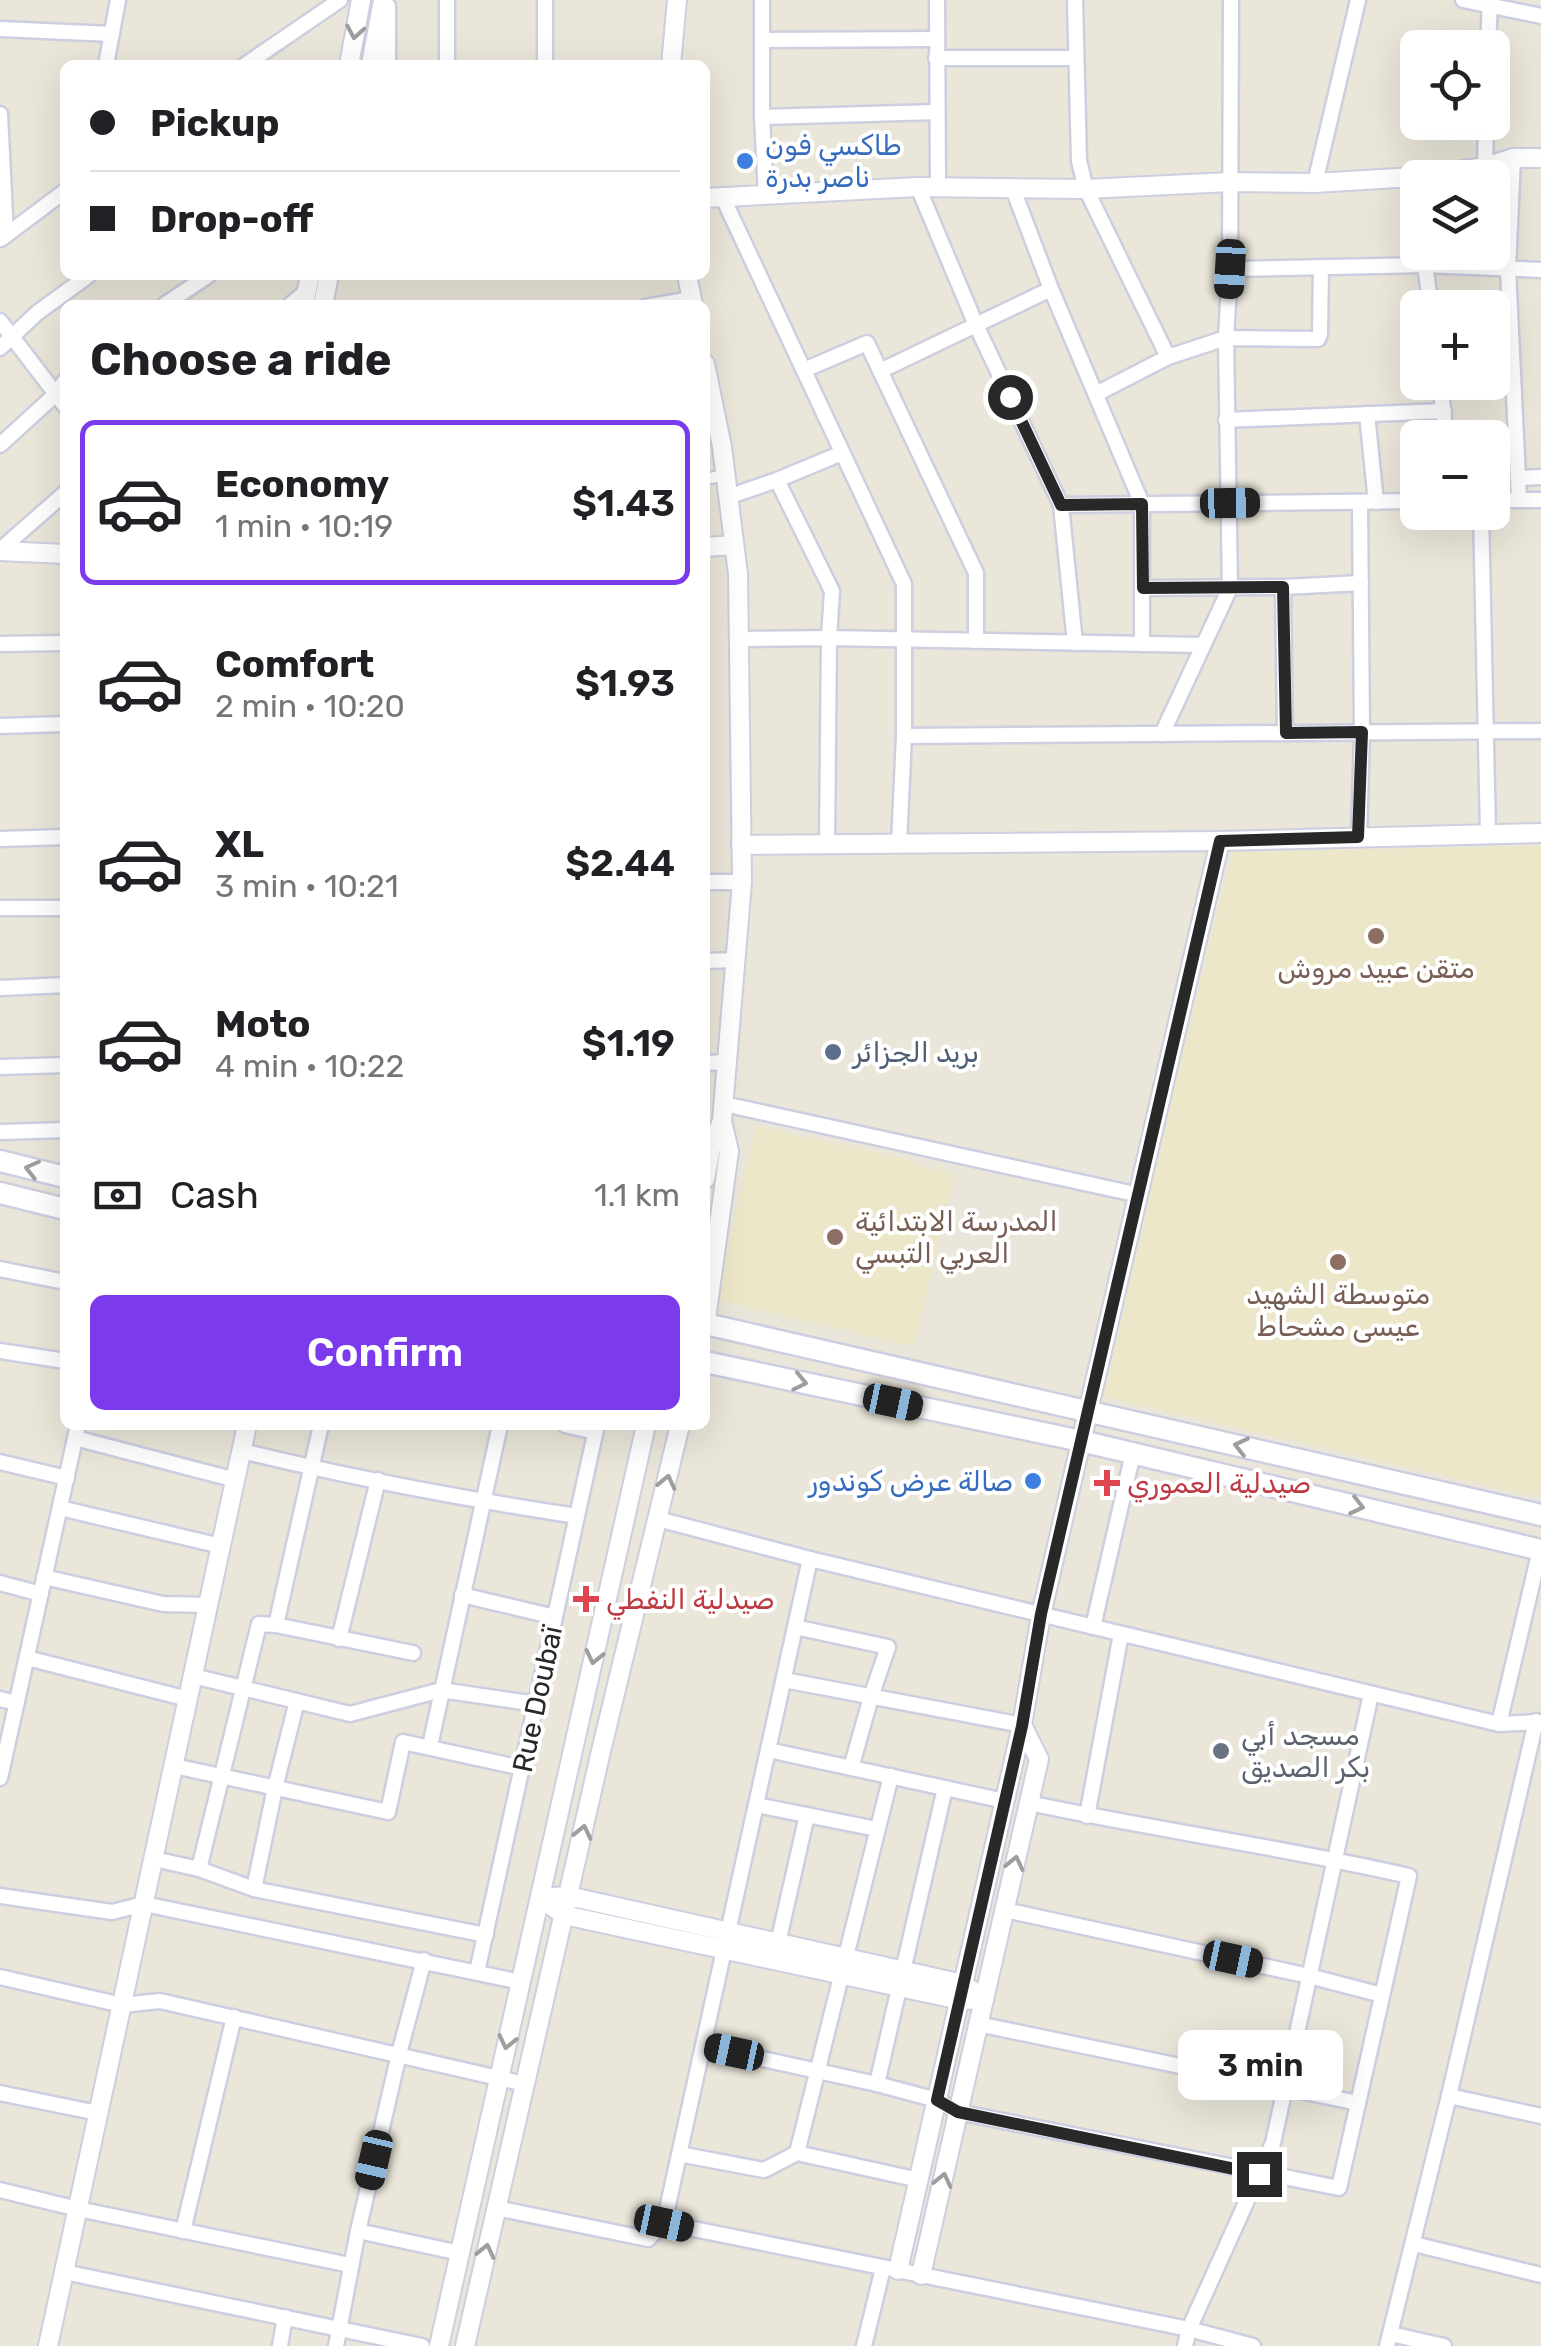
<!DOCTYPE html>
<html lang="en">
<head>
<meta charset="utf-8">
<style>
	body { margin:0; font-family:Rubik,Vazirmatn,sans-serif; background:#f6f6f6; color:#202124; height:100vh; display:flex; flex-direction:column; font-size:38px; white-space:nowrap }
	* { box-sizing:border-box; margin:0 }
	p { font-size:32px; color:#757577 }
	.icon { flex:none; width:55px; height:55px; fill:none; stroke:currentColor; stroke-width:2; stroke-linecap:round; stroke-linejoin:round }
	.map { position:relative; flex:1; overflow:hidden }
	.side { position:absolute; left:60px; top:300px; width:650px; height:1130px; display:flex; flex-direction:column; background:#fff; border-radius:15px; box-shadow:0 10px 40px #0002 }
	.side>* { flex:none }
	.banner { position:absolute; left:60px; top:60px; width:650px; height:220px; border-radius:15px; box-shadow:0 10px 40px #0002; display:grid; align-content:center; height:220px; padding:0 30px; background:#fff }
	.tools { position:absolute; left:1400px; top:30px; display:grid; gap:20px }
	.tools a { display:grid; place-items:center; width:110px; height:110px; border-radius:15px; background:#fff; box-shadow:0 10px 40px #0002; font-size:50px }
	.end { position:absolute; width:45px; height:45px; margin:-22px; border:12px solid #282828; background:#fff; box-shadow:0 0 0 5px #fff }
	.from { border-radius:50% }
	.bubble { position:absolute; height:70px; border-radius:15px; background:#fff; box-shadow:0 10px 40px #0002; font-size:32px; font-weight:600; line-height:70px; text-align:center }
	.car { position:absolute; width:30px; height:60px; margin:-30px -15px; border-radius:12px; box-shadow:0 0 8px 2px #0007; background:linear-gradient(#222 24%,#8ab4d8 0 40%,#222 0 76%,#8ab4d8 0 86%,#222 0) }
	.banner b { display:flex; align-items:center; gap:35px; height:95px; font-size:38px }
	.banner b+b { border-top:2px solid #e0e0e0 }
	.banner i { width:25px; height:25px; background:#202124 }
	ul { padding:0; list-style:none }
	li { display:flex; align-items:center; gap:30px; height:165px; margin:0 20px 15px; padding:0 10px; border:5px solid transparent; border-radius:15px }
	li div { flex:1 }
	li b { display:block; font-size:38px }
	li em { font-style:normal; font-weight:600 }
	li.current { border-color:#7c3aed }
	li>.icon { width:90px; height:90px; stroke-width:1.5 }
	h2 { padding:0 30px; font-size:45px; line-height:120px }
	.pay { display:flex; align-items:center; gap:25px; height:110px; padding:0 30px; font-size:38px }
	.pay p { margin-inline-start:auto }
	.button { display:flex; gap:20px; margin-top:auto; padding:20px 30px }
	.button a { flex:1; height:115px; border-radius:15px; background:#7c3aed; color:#fff; font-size:40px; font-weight:600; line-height:115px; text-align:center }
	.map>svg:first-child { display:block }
	.education { fill:#ece7c8 }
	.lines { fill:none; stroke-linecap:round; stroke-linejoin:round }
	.pedestrian-casing { stroke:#cecee1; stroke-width:15 }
	.minor-casing { stroke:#cecee1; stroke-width:19 }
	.tertiary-casing { stroke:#cecee1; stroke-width:22 }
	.secondary-casing { stroke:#cecee1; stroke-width:25 }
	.pedestrian { stroke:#fff; stroke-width:10 }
	.minor { stroke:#fff; stroke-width:14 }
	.tertiary { stroke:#fff; stroke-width:18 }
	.secondary { stroke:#fff; stroke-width:20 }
	.oneway { stroke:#9e9e9e }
	.route { stroke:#282828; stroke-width:12 }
	.shop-dot { fill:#3f7fe0; stroke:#fff; stroke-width:4 }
	.education-dot { fill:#8d6e63; stroke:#fff; stroke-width:4 }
	.service-dot { fill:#5c6f8a; stroke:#fff; stroke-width:4 }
	.health-dot { fill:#e0444e; stroke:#fff; stroke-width:4 }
	.worship-dot { fill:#6b7280; stroke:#fff; stroke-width:4 }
	.labels { text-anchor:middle; stroke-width:8; stroke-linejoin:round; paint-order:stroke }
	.shop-label { font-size:28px; fill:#366cbe; stroke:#fff; text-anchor:start }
	.education-label { font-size:28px; fill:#785e54; stroke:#fff }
	.service-label { font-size:28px; fill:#4e5e75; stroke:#fff; text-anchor:start }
	.health-label { font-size:28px; fill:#be3a42; stroke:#fff; text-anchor:start }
	.street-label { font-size:28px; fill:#282828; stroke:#fff }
	.worship-label { font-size:28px; fill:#5b616d; stroke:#fff; text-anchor:start }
</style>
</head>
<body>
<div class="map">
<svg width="1541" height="2346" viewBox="0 0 1541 2346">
	<rect width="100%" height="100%" fill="#eae6d9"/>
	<!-- education -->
	<g class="education">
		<polygon points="1541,846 1541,1484 1537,1497 1104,1397 1190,1021 1233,852"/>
		<polygon points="756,1126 914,1161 922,1168 955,1174 914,1347 716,1299"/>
	</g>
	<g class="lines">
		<defs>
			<g id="pedestrian">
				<polyline points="645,305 691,297"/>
				<polyline points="705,479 726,475"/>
			</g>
			<g id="minor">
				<polyline points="447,0 447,65"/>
				<polyline points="545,0 545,65"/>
				<polyline points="762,0 762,117 766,195"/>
				<polyline points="937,0 938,187"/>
				<polyline points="1075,0 1079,161 1086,189 1168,357"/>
				<polyline points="1463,0 1541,16"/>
				<polyline points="388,6 388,65"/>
				<polyline points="0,29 112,34"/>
				<polyline points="762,40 937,39"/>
				<polyline points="1488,48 1490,0"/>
				<polyline points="936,58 1075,58"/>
				<polyline points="106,65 118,0"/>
				<polyline points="245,65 340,0"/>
				<polyline points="0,114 6,235"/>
				<polyline points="762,117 937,112"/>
				<polyline points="1513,158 1508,269 1519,500"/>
				<polyline points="1485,167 1486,122"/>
				<polyline points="1315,183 1358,0"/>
				<polyline points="918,187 976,325 1061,505 1075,643"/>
				<polyline points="1013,189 1051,289 1142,504 1142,644"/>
				<polyline points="723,198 904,584 904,736 899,844"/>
				<polyline points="1,239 65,191"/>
				<polyline points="1425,265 1431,308"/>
				<polyline points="1230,269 1425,265 1541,270"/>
				<polyline points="164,305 209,275"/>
				<polyline points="290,305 307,291"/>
				<polyline points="0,321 65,406"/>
				<polyline points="0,348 37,313 89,275"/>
				<polyline points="804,370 867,343 976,573 976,641"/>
				<polyline points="880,371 1051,289"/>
				<polyline points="1440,382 1446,438"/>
				<polyline points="1096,394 1168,357 1226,338 1318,339 1320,334 1321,267"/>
				<polyline points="1367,414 1376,502"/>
				<polyline points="1226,420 1444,411"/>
				<polyline points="0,445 56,394 65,381"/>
				<polyline points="1519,478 1541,477"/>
				<polyline points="777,480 832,591 829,638 827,844"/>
				<polyline points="728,497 777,480 842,453"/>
				<polyline points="1492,500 1541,500"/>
				<polyline points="1061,505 1418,501"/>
				<polyline points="1481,512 1488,834"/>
				<polyline points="0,550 65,493"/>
				<polyline points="1283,587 1285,733"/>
				<polyline points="1143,588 1283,587 1361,583"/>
				<polyline points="738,639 829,638 1202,645"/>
				<polyline points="0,644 65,643"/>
				<polyline points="0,726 65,724"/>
				<polyline points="1162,734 1230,588 1226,338 1230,269 1231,0"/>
				<polyline points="904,736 1541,731"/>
				<polyline points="1359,837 1362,733 1360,502"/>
				<polyline points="0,839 65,837"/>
				<polyline points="705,882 742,882"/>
				<polyline points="0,908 65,908"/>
				<polyline points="705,961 736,960"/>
				<polyline points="0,988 65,985"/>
				<polyline points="705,1063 727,1062"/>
				<polyline points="0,1067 65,1065"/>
				<polyline points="724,1104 1139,1195"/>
				<polyline points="0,1132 65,1130"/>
				<polyline points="0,1269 65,1282"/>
				<polyline points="0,1351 65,1361"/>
				<polyline points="565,1425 595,1432"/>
				<polyline points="75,1438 236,1480"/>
				<path d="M242,1451C352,1478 465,1499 577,1516"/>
				<polyline points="0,1462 67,1478"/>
				<polyline points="60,1508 221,1546"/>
				<polyline points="658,1519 810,1559 1499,1724 1541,1722"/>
				<polyline points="810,1559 664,2223 1189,2329 1253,2346"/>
				<polyline points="44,1577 163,1604 209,1605"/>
				<polyline points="0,1583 41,1594"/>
				<polyline points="462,1595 555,1617"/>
				<polyline points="276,1625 321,1425"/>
				<polyline points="795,1627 888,1647 871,1697 851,1768"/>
				<polyline points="1093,1627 1133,1453"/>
				<polyline points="339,1639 378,1480"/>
				<polyline points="27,1658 188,1699"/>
				<polyline points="193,1676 350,1714 441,1690 536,1704"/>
				<polyline points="784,1680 1022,1725"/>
				<polyline points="0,1699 17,1703"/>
				<polyline points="1499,1724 1540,1550"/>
				<polyline points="430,1746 500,1425"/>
				<polyline points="768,1750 1005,1801"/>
				<polyline points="174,1766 388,1812 403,1742 522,1768"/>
				<polyline points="891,1776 797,2153 919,2180"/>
				<polyline points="0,1778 78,1425"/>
				<polyline points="756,1805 877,1829"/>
				<polyline points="1087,1816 1121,1634"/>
				<polyline points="154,1859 199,1869 254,1889 486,1935"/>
				<polyline points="199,1869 259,1624 276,1625 413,1653"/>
				<polyline points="254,1889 275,1788 297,1701"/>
				<polyline points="0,1896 112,1912 144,1904 521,1982"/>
				<polyline points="1005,1910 1309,1976 1382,1995"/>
				<polyline points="778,1943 807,1815"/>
				<polyline points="477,1972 597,1425"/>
				<polyline points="0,1977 122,2005 160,2001 525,2084"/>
				<polyline points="978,2024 1358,2103"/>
				<path d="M703,2046L877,2084L937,2100L958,2112L1339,2188L1409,1876C1283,1847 1155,1830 1029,1803"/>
				<polyline points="877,2084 945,1788"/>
				<polyline points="0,2093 98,2113"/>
				<polyline points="1449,2096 1541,2116"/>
				<polyline points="679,2154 764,2170 797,2153"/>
				<polyline points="0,2190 78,2209 350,2265"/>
				<polyline points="496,2208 648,2239 664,2223"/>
				<polyline points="183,2231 234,2017"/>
				<polyline points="358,2231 460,2253"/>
				<polyline points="1414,2244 1541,2275"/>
				<polyline points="64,2272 422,2346"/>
				<polyline points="1391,2334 1444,2346"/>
				<polyline points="280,2346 285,2317"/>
				<polyline points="336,2346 358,2231 399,2054 424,1960"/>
				<polyline points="864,2346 883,2268"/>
				<polyline points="1185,2346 1189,2329 1273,2143 1371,1694"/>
				<polyline points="1387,2346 1449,2096 1536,1721"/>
			</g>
			<g id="tertiary">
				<polyline points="349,65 361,0"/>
				<polyline points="371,65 383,0"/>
				<polyline points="671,65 677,0"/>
				<polyline points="705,198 918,187 1086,189 1230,182 1315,183 1414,177 1485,167 1513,158 1541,158"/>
				<polyline points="687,275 693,305"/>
				<polyline points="304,305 310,275"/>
				<polyline points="323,305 329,275"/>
				<polyline points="705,364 722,447 738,574 742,882 722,1121"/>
				<polyline points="705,547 734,545"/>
				<polyline points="0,551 65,554"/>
				<polyline points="741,845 1220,841 1541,833"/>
				<polyline points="705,1179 711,1147 722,1121 729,1151 706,1319"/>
				<polyline points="1022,1725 1041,1615 1220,841"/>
				<polygon points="568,1896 963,1984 984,1999 960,2000 564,1915 540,1898"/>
				<polyline points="898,2270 1022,1725 1039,1759 921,2275"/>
				<polyline points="48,2346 247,1425"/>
				<polyline points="439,2346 646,1425"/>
				<polyline points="465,2346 601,1751 680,1425"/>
			</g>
			<g id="secondary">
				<polyline points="0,1161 65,1177"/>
				<polyline points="0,1193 65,1209"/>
				<polyline points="710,1325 1541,1515"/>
				<polyline points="705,1362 1081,1441 1541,1550"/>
			</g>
		</defs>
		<!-- pedestrian casing -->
		<use href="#pedestrian" class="pedestrian-casing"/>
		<!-- minor casing -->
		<use href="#minor" class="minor-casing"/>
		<!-- tertiary casing -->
		<use href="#tertiary" class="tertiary-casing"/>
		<!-- secondary casing -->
		<use href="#secondary" class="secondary-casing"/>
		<!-- pedestrian -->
		<use href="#pedestrian" class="pedestrian"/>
		<!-- minor -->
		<use href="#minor" class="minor"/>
		<!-- tertiary -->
		<use href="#tertiary" class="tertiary"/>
		<!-- secondary -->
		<use href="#secondary" class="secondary"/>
	</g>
	<!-- one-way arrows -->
	<defs><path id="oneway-chevron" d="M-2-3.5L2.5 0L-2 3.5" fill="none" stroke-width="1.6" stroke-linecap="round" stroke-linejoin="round" transform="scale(2.5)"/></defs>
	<g class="oneway">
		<use href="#oneway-chevron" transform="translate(355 32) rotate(100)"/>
		<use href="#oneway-chevron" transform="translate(32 1169) rotate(-166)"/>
		<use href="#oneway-chevron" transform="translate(800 1382) rotate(12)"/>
		<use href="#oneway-chevron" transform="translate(1241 1446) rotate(-167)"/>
		<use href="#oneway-chevron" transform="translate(667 1482) rotate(-77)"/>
		<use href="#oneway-chevron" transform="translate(1357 1506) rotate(13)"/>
		<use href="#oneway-chevron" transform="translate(594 1657) rotate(103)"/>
		<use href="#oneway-chevron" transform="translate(583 1832) rotate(-77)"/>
		<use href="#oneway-chevron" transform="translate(1015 1863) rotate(-77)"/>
		<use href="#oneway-chevron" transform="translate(507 2042) rotate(103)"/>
		<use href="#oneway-chevron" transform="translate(943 2180) rotate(-77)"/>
		<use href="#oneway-chevron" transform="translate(486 2251) rotate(-77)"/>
	</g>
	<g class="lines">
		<!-- route -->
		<polyline class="route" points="1010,397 1061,505 1142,504 1143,588 1283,587 1286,733 1362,732 1358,837 1220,841 1041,1614 1022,1726 937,2100 958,2112 1259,2174"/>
	</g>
	<!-- markers -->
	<g class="shop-dot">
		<circle cx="745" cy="161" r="10"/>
		<circle cx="1033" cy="1481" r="10"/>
	</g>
	<g class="education-dot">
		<circle cx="1376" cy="936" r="10"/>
		<circle cx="835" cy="1237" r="10"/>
		<circle cx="1338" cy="1262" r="10"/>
	</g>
	<circle class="service-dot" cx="833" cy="1052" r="10"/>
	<g class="health-dot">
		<path d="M1102 1468h10v10h10v10h-10v10h-10v-10h-10v-10h10z"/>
		<path d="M581 1584h10v10h10v10h-10v10h-10v-10h-10v-10h10z"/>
	</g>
	<circle class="worship-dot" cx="1221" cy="1751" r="10"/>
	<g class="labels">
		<!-- shop labels -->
		<g class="shop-label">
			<text x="765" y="155">طاكسي فون<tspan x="765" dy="32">ناصر بدرة</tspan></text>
			<text x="1013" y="1491" text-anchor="end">صالة عرض كوندور</text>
		</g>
		<!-- education labels -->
		<g class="education-label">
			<text x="1376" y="978">متقن عبيد مروش</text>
			<text x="855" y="1231" text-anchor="start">المدرسة الابتدائية<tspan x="855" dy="32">العربي التبسي</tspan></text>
			<text x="1338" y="1304">متوسطة الشهيد<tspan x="1338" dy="32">عيسى مشحاط</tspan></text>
		</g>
		<!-- service labels -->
		<g class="service-label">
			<text x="853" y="1062">بريد الجزائر</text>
		</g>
		<!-- health labels -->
		<g class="health-label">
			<text x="1127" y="1493">صيدلية العموري</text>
			<text x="606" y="1609">صيدلية النفطي</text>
		</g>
		<!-- street labels -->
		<g class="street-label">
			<text transform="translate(537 1699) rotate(-78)" y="10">Rue Doubaï</text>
		</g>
		<!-- worship labels -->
		<g class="worship-label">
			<text x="1241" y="1745">مسجد أبي<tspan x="1241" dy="32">بكر الصديق</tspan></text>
		</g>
	</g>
</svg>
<div class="tools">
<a><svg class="icon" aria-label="locate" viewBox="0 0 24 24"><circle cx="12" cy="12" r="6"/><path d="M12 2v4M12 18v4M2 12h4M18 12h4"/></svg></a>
<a><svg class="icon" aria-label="layers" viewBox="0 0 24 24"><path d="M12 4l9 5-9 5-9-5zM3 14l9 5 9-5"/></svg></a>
<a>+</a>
<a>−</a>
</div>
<i class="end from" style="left:1010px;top:397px"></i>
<i class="end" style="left:1259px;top:2174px"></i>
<div class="bubble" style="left:1178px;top:2030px;width:165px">3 min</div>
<i class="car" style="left:1230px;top:269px;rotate:183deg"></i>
<i class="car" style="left:1230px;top:503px;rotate:89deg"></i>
<i class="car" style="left:893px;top:1402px;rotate:102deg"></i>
<i class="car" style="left:1233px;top:1959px;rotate:102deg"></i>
<i class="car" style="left:734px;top:2052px;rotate:282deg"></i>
<i class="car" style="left:374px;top:2160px;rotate:193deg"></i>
<i class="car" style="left:664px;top:2223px;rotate:102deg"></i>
<div class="banner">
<b><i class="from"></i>Pickup</b>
<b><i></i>Drop-off</b>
</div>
<section class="side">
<h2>Choose a ride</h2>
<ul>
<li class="current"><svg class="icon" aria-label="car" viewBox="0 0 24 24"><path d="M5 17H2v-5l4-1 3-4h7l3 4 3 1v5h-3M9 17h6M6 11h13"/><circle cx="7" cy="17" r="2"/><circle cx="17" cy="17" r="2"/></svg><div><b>Economy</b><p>1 min · 10:19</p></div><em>$1.43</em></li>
<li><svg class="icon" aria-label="car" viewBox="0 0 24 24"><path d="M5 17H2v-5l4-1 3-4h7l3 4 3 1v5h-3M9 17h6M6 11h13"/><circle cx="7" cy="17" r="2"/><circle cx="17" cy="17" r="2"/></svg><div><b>Comfort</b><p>2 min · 10:20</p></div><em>$1.93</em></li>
<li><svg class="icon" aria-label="car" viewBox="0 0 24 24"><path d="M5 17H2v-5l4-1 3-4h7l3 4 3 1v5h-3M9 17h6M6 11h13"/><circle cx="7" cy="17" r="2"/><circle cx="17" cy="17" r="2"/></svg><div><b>XL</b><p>3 min · 10:21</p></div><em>$2.44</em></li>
<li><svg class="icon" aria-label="car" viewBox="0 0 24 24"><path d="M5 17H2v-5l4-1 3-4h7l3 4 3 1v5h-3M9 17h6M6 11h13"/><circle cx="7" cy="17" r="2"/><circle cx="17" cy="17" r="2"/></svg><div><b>Moto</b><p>4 min · 10:22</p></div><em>$1.19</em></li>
</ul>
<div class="pay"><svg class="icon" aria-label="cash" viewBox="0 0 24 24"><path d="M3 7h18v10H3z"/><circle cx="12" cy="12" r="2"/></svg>Cash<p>1.1 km</p></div>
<div class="button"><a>Confirm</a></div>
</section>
</div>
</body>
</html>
